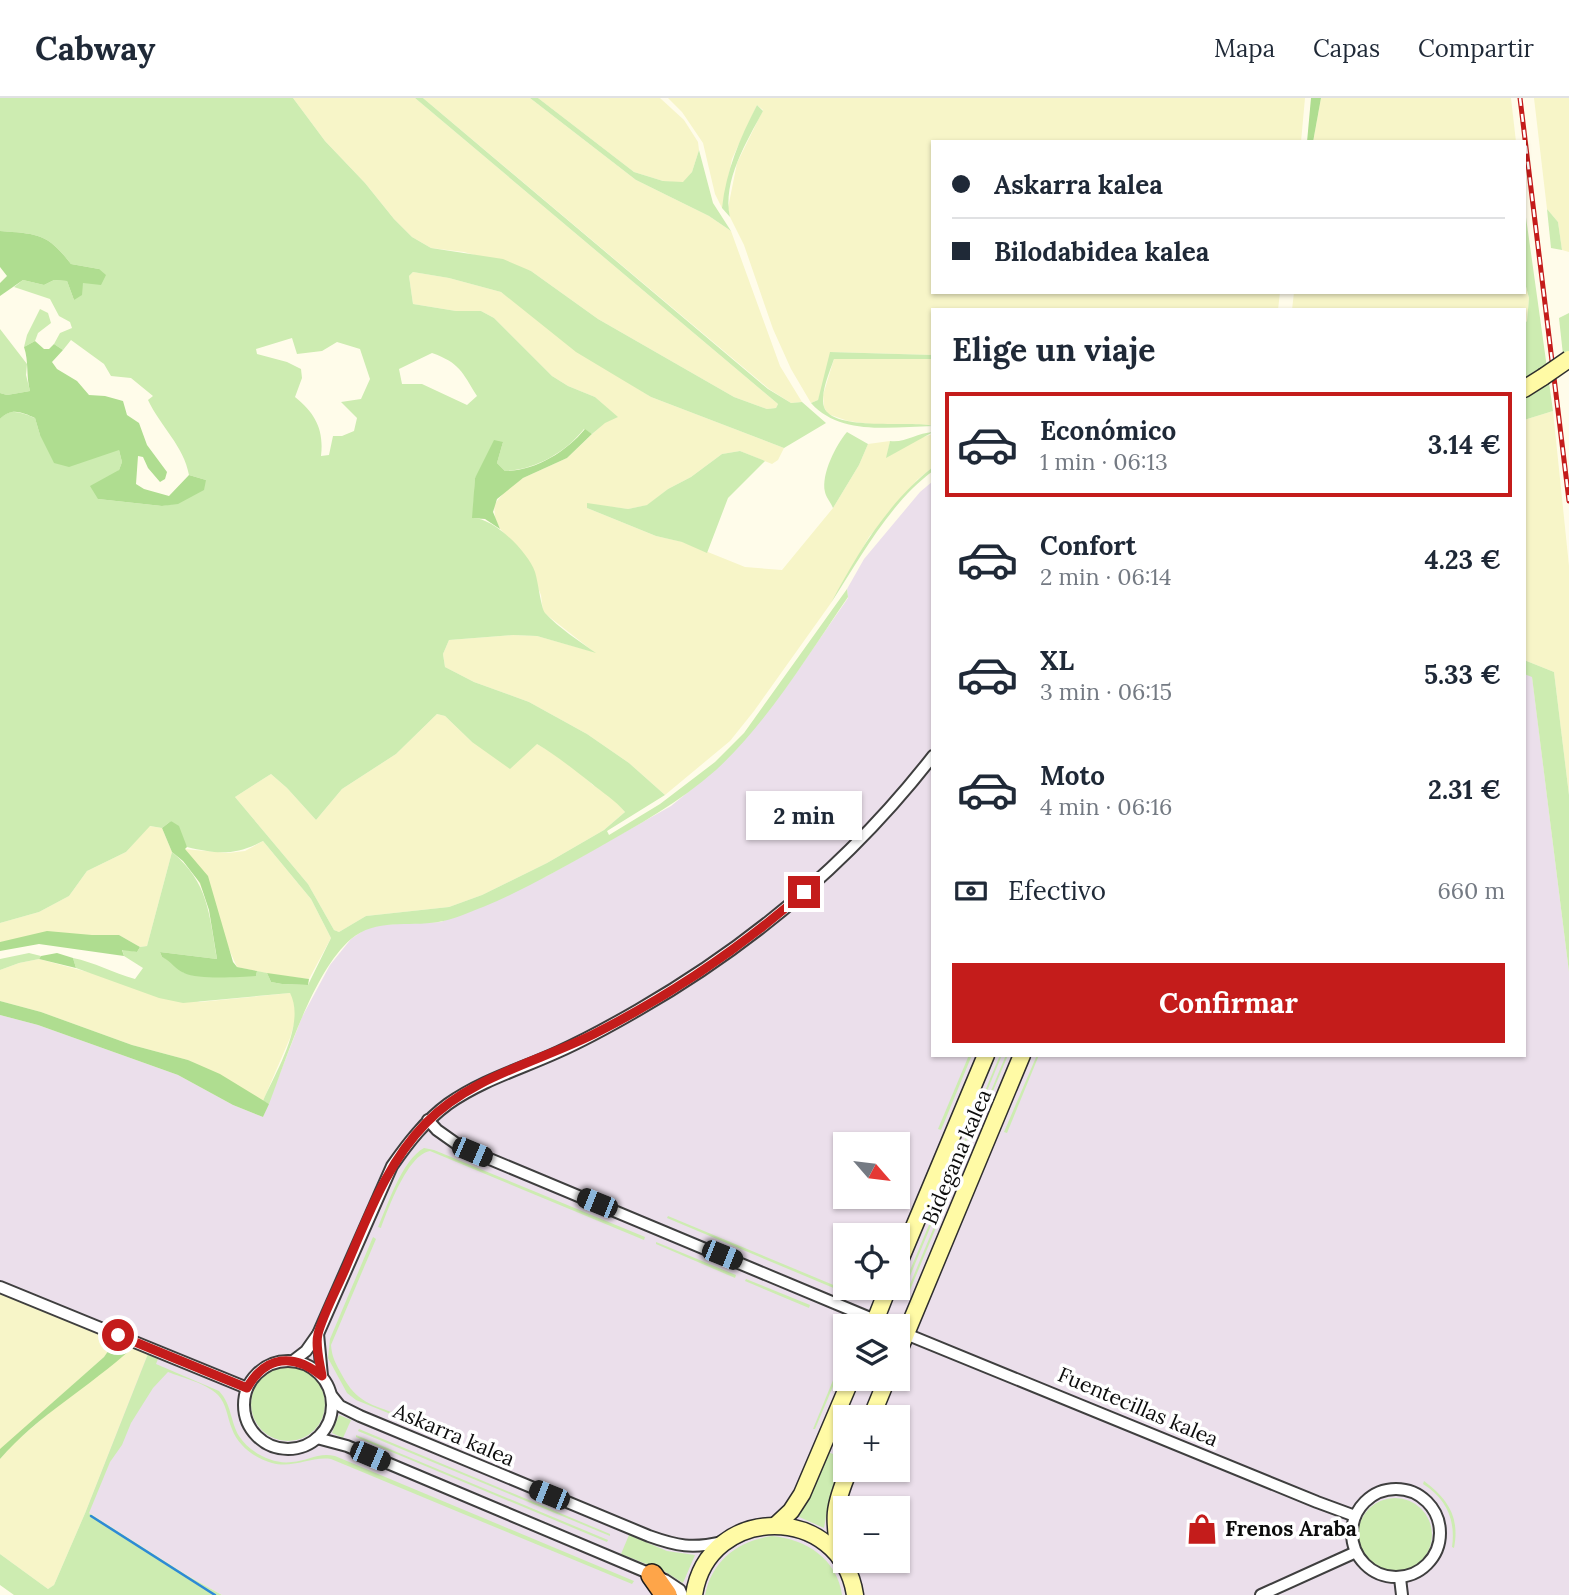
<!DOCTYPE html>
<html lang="es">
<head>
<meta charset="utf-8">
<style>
	body { margin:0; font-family:Lora,serif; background:#f6f6f7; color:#1f2937; height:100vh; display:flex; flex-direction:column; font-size:26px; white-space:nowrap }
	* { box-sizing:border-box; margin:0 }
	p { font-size:23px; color:#747a83 }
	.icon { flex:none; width:38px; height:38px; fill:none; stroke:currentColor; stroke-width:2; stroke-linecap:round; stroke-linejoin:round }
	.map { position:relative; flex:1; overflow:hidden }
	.drawer { position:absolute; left:931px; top:210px; width:595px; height:749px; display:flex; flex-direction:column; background:#fff; border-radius:0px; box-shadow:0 2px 5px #0004 }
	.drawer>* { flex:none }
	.banner { position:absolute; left:931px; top:42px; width:595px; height:154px; border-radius:0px; box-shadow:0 2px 5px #0004; display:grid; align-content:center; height:154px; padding:0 21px; background:#fff }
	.needle { width:46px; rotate:118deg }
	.buttons { position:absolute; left:833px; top:1034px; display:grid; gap:14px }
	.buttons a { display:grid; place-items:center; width:77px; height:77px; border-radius:0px; background:#fff; box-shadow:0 2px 5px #0004; font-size:35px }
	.end { position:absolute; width:32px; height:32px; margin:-16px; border:9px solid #c41c1b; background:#fff; box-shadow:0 0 0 4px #fff }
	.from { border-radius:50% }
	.bubble { position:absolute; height:49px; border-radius:0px; background:#fff; box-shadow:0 2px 5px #0004; font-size:23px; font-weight:700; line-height:49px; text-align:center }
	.car { position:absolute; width:21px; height:42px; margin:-21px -10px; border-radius:9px; box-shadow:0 0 5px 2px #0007; background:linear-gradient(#222 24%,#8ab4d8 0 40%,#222 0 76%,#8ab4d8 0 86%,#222 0) }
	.banner b { display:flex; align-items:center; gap:24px; height:66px; font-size:26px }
	.banner b+b { border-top:2px solid #e0e1e3 }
	.banner i { width:18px; height:18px; background:#1f2937 }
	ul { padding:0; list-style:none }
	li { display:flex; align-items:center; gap:21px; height:105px; margin:0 14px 10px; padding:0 7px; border:4px solid transparent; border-radius:0px }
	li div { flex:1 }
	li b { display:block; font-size:26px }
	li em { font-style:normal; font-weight:700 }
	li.active { border-color:#c41c1b }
	li>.icon { width:63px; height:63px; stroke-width:1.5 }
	h2 { padding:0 21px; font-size:32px; line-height:84px }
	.pay { display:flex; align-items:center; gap:18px; height:77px; padding:0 21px; font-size:26px }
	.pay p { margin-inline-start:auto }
	.primary-button { display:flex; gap:14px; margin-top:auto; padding:14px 21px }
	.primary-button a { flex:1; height:80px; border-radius:0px; background:#c41c1b; color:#fff; font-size:28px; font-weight:700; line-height:80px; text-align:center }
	header { display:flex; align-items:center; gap:42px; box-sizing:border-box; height:98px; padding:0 35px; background:#fff; border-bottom:2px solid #e0e1e3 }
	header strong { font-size:33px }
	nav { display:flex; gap:38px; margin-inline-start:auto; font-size:24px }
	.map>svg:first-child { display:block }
	.industrial { fill:#ebdfeb; fill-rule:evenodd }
	.farmland { fill:#f7f5c8 }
	.green { fill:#cdecb1; fill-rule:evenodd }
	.forest { fill:#afdd90 }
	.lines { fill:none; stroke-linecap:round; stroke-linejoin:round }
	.stream { stroke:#2d8ad6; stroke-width:2.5 }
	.street-casing { stroke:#3f3f3f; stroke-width:14 }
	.secondary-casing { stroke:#2e2e2e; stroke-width:19 }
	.highway-casing { stroke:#1d1d1d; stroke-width:24 }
	.street { stroke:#fff; stroke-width:10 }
	.secondary { stroke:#fffaa5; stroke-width:16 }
	.highway { stroke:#fea549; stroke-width:21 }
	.rail-casing { stroke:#c41c1b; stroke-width:5 }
	.rail { stroke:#fff; stroke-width:2.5; stroke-dasharray:8; stroke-linecap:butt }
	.secondary-bridge-casing { stroke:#2e2e2e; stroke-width:19; stroke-linecap:butt }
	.secondary-bridge { stroke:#fffaa5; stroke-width:16 }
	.route { stroke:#c41c1b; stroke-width:9 }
	.labels { text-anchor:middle; stroke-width:7; stroke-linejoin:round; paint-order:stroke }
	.street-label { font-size:21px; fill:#0c0c0c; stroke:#fff }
	.poi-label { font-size:21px; font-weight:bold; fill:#0c0c0c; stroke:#fff; text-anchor:start }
</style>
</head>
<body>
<header>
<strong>Cabway</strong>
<nav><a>Mapa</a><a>Capas</a><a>Compartir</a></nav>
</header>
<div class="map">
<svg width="1569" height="1497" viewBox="0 0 1569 1497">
	<rect width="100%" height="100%" fill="#fffcea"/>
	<!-- industrial -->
	<path class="industrial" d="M933,383V957H1524V576L1532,578L1569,874V1497H222L188,1478L86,1413L147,1256L0,1195V917L38,927L178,977L233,1007L263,1019L302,919L330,867L351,841L364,832L376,827L441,824L547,778L671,708L715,672L739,648L787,588L848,500L847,491L864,461L920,394ZM845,1046H898V1099H845ZM845,1138H898V1190H845ZM845,1228H898V1281H845ZM845,1320H898V1372H845ZM845,1410H898V1463H845Z"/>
	<!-- farmland -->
	<g class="farmland">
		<polygon points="293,0 415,0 778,306 776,310 767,311 734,299 598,221 531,173 464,154 431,150 412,139 394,121 365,85 325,43"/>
		<polygon points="423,0 530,0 636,82 709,118 731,133 780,268 802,304 791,305 769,291"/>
		<polygon points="538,0 660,0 684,22 698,44 699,52 692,74 683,85 663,83 634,74"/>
		<polygon points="668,0 1305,0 1301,44 933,44 933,194 1280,194 1278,212 933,212 933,257 831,254 822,290 818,302 811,305 791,271 773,231 744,147 730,119 728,110 737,65 763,12 757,7 732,61 722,110 715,96 703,45 682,14"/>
		<polygon points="1321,0 1511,0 1516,44 1313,44"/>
		<polygon points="1534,0 1569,0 1569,154 1562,152 1558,124 1547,111"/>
		<polygon points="413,174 449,180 501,194 616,277 651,299 784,350 778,362 772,366 740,353 722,356 691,379 668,391 648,407 628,411 588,406 587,410 656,438 683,444 745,469 782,472 833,410 859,367 868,346 890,343 887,359 920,340 933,336 933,369 917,382 869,439 831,505 754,613 730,643 665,697 629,665 587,636 529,604 474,584 445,569 443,556 449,542 513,537 537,538 594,554 543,514 541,497 523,455 500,431 495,420 494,407 505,393 523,380 567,360 605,324 617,319 595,299 568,288 552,278 494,220 481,213 456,213 413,206 409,178"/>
		<polygon points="1524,181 1529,200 1527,223 1524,226 1524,212 1292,212 1294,194 1524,194"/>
		<polygon points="842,259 933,261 933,327 870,326 848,323 828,316 824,309 823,297 834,261"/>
		<polygon points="1553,313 1569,468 1569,697 1554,574 1524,562 1524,322"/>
		<polygon points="437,616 445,618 472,644 537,646 566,663 593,687 614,701 625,714 604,732 547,765 482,797 449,809 366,818 339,834 334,832 308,786 235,699 271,676 287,690 316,722 342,691 396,656"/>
		<polygon points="149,728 162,730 172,754 147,848 140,849 119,837 0,844 0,825 39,814 69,798 87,773 126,754"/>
		<polygon points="263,743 311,801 331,840 309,881 275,877 237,869 184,751 228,755 245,753"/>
		<polygon points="39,861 200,904 290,895 294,902 296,919 290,940 263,1003 188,962 132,947 41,914 0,903 0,872 19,865"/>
		<polygon points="0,1195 115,1243 104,1259 0,1352"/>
		<polygon points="132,1250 148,1256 86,1413 54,1487 48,1491 0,1456 0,1361 14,1345 49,1315"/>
	</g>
	<!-- green -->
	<g class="green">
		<path d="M0,0H293L325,43L365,85L394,121L412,139L431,150L503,161L531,173L598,221L734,299L767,311L776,310L778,306L415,0H423L768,291L791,305L802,304L826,325L784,350L651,299L576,254L501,194L449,180L413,174L409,178L413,206L456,213H481L494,220L552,278L568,288L595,299L618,319L605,325L592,336L584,331C566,354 535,372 505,373L497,365L503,344L475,380L473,420C494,420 528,454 535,474C538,483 541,510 545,515C559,530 579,543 596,555L537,538L513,537L449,542L443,556L445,569L474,584L529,604L587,636L629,665L665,697L607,733L609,737L660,706L715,664L744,635L847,491L848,499C808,557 768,624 716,672C680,704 638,727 596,751C560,771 522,793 483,809C469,814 453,822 438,824C408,829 376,820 351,841C313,874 287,959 269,1006L263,1003C276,973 306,926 290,895L183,905L159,900L76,870L73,860C94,864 113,875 135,881L143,870L124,858L122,851L137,854L140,849L147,848L172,754C209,785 209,816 217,861L160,854L162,859L170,862L184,875L256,878L257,873L267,875L271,884L282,886L308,887L331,840L311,801L263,743C235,758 217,756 187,749L171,723L162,730L150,728L126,754L87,773L69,798L39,814L0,825V321C11,309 22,315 35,320L40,337L119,352L122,364L119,372L98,401L162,408L178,405L206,382L189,377C184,348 160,328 148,302L153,298L131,280L111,278L104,266L71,242L63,252L54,246L60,235L72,230L70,224L59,218L50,201L14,189L23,182L44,187L54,182L67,183L74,202L83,185L99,171L71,166C47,135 38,136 0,133ZM292,240L297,256L322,253L337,244L360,251L370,281L361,301L341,304L357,320L354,333L342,338H333L329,357L321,358C324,332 316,316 295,299L302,280L301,271L287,264L257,256L256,251ZM432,255C460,265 462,274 477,298L467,307L422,286H402L399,271ZM437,616L445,618L472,644L510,671L537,646C557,658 573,671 591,685C603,695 615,702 625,714L604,732L547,765L482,797L449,809L366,818L339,834L334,832L308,786L235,699L271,676L287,690L316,722L342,691L396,656Z"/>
		<polygon points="530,0 538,0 634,74 663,83 683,84 692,74 699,52 713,105 731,133 709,118 636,82"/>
		<path d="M757,7L763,13C747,43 722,83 730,119L722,110C726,73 740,40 757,7Z"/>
		<polygon points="1524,105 1553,313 1524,322 1524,226 1527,223 1529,200 1524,181"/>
		<polygon points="1547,111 1558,124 1562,152 1551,150"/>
		<polygon points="40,211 48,215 51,225 38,235 35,243 24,249 27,237"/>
		<polygon points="1569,215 1569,253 1563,257 1559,220"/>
		<polygon points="0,231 27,266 26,277 30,293 7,297 0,295"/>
		<path d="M830,254L933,257V261H834C830,273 820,295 824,309C832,334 913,322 933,328C893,329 840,338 811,305L818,302Z"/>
		<path d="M847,334L868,346L859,367L833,410C831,405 826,399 825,394C821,376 836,347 847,334Z"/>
		<path d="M933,334L886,360L890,343C905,345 917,335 933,334Z"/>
		<polygon points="740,353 765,363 728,400 707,455 682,444 656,438 587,410 587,405 628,411 647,407 668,391 691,379 722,356"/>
		<path d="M933,369V373C890,404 859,462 831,505C857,456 888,404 933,369Z"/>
		<polygon points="1524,562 1554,574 1569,697 1569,874 1532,579 1524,576"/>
		<polygon points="29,855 41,858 39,861 19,865 0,872 0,861"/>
		<polygon points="969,957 972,957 941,1032 938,1031"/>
		<polygon points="1000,957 1002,957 905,1190 903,1189"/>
		<polygon points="1006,957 1008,957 910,1192 908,1191"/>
		<polygon points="1037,957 1039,957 1007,1035 1004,1034"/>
		<path d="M424,1050L434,1052L645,1139L644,1142L430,1053C408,1056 388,1111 381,1130L378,1129C388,1106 402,1062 424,1050Z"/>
		<polygon points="668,1118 855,1196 862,1196 875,1190 866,1198 855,1199 667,1120"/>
		<path d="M373,1139L376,1141L331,1247C332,1260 336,1266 342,1277C357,1305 371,1306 399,1317L398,1319L356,1302L347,1295L328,1260L330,1241Z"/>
		<polygon points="656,1144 736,1177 735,1180 656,1146"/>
		<polygon points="746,1181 810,1207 809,1210 745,1183"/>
		<polygon points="845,1253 845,1260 815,1331 813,1331"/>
		<path d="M148,1256L158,1261L156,1266L219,1293C232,1307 230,1323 239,1338C249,1354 273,1367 292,1364C308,1363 318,1354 335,1358L634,1483L632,1486L331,1361C311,1358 293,1371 272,1365C256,1361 238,1348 232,1331C227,1319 227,1307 218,1297C206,1285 183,1280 168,1274L153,1290L131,1325L122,1347L110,1364L89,1415L188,1478L222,1497H14L0,1487V1456L48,1491L54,1487L86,1413Z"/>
		<circle cx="288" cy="1306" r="37"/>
		<polygon points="339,1317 351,1322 343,1340 332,1335"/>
		<polygon points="359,1331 610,1436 610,1438 358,1333"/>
		<polygon points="356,1337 608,1442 607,1444 356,1339"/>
		<polygon points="828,1354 845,1361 845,1365 828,1407 824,1430 797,1418 806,1405"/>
		<path d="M1424,1383C1448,1401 1460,1419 1454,1450L1452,1449C1456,1422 1446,1400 1423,1386Z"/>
		<circle cx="1395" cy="1437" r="37"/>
		<polygon points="629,1437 667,1453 695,1457 683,1485 664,1473 621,1456"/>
		<path d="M772,1438C806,1441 837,1461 842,1497H705C712,1462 738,1443 772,1438Z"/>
	</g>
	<!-- forest -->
	<g class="forest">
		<polygon points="1311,0 1321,0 1313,44 1307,44"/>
		<path d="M0,133C38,136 47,135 71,166L99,171L106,177L101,187L83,185L82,197L74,202L67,183L54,182L44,187L23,182L0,198V185L7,178L0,169Z"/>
		<path d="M35,243L44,251H49L54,246L63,252L52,264L57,271L77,283L89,297L105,298L123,303L127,317L139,325L147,347L167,374L165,381L160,384L148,370L143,359L138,358L136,386L144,391L169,398L189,377L206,382L204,392L178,406L162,408L98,401L90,388L119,372L122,364L119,352L69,369L54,365L40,337L35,320C22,314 11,309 0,321V295L7,297L30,293C26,278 29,264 24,249Z"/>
		<path d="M585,331L592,336L567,360L523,380L497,401L493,414L500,431L485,421L472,420L475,380L494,342L503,344L497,365L505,373C535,373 566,354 585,331Z"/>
		<path d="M171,723L179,728L187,749L185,751L208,778L233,864L237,869L257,873L256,878C239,879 199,882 184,875C176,872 171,863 162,859L160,854L217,861L209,812L200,785L183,763L172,754L162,730Z"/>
		<polygon points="47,833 92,837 119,837 140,849 137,854 122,852 124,858 39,846 0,853 0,844"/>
		<polygon points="57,855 73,860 76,870 39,861 41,858"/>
		<polygon points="267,875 309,881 308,887 282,886 271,884"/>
		<polygon points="0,903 41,914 132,947 188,962 220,976 269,1006 263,1019 233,1007 178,977 38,927 0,917"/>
		<path d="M115,1243L132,1250C90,1289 38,1317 0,1361V1351L104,1259Z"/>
	</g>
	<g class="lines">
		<!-- stream -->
		<polyline class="stream" points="91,1418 215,1497"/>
		<defs>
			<g id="street">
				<polyline points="428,1022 437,1032 461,1049 875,1222"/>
				<polyline points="0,1189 247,1290"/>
				<polyline points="318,1236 322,1278"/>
				<polyline points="906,1236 1317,1404 1355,1418"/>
				<path d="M293,1263L306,1253L318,1236L392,1068C408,1045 425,1023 448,1006C482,982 521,971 558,954C585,942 612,927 638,912C751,847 852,762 933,658"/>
				<circle cx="288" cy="1307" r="44"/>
				<path d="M332,1298L340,1308L360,1318L649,1438C677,1448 692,1451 722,1444"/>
				<polyline points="317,1340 347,1348 665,1482 680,1492 682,1497"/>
				<circle cx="1396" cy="1435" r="44"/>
				<polyline points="1400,1480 1402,1497"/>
				<polyline points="1261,1497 1356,1454"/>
			</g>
			<g id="secondary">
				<polyline points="1524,291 1543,279"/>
				<polyline points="898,1167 986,957"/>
				<polyline points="873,1228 888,1190"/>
				<polyline points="898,1255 1022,957"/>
				<polyline points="871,1320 887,1281"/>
				<polyline points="776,1427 791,1413 802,1396 851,1281"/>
				<path d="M840,1460C833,1419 833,1410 849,1372"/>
				<path d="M694,1497C708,1405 841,1405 855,1497"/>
			</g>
			<polyline id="highway" points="652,1477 666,1497"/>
		</defs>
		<!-- street casing -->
		<use href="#street" class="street-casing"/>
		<!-- secondary casing -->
		<use href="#secondary" class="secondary-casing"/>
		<!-- highway casing -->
		<use href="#highway" class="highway-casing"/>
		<!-- street -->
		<use href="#street" class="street"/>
		<!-- secondary -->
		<use href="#secondary" class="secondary"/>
		<!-- highway -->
		<use href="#highway" class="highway"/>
		<defs>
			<polyline id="rail" points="1520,0 1569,403"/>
		</defs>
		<!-- rail casing -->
		<use href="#rail" class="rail-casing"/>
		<!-- rail -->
		<use href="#rail" class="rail"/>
		<defs>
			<polyline id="secondary-bridge" points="1543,279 1569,261"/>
		</defs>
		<!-- secondary-bridge casing -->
		<use href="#secondary-bridge" class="secondary-bridge-casing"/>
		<!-- secondary-bridge -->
		<use href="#secondary-bridge" class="secondary-bridge"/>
	</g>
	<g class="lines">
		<!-- route -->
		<path class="route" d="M118,1237L247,1290C266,1257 294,1255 322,1278C320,1265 315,1248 318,1236C323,1216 341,1183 349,1162C370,1113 388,1064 426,1025C470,979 538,964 594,936C669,898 741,850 804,794"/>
	</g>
	<!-- icons -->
	<defs>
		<symbol id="shop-bare" viewBox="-9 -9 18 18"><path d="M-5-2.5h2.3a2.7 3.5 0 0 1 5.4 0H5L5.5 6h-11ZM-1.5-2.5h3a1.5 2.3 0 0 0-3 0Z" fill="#c41c1b" stroke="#fff" stroke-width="2.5" paint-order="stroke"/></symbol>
	</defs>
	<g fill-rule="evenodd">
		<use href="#shop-bare" x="1180" y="1409" width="44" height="44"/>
	</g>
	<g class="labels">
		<!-- street labels -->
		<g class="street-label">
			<text transform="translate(957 1059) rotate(-67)" y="7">Bidegana kalea</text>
			<text transform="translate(1138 1309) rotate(23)" y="7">Fuentecillas kalea</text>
			<text transform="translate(454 1337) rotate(23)" y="7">Askarra kalea</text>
		</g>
		<!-- poi labels -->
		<g class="poi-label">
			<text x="1225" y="1438">Frenos Araba</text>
		</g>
	</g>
</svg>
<div class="buttons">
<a><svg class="needle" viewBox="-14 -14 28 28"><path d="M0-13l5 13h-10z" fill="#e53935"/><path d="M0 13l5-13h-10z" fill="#747a83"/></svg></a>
<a><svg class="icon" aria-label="locate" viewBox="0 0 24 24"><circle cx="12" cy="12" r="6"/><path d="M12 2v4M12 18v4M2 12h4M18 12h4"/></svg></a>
<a><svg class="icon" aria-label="layers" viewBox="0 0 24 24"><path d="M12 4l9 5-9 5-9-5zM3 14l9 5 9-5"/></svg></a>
<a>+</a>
<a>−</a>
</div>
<i class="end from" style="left:118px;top:1237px"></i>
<i class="end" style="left:804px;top:794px"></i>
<div class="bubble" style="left:746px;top:693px;width:116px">2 min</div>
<i class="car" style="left:472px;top:1054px;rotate:113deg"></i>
<i class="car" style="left:597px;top:1105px;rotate:292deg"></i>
<i class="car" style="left:722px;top:1157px;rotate:112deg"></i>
<i class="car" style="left:370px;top:1358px;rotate:113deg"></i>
<i class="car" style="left:549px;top:1397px;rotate:292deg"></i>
<div class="banner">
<b><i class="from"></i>Askarra kalea</b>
<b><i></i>Bilodabidea kalea</b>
</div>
<section class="drawer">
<h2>Elige un viaje</h2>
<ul>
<li class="active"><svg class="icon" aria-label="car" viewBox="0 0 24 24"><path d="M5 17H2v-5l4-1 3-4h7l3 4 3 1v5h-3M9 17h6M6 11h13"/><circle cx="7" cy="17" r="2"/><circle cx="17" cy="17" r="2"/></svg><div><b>Económico</b><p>1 min · 06:13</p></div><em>3.14 €</em></li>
<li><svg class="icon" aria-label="car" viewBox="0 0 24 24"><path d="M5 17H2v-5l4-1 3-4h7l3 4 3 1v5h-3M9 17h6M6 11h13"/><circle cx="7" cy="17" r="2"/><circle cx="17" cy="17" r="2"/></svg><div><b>Confort</b><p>2 min · 06:14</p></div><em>4.23 €</em></li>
<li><svg class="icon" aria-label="car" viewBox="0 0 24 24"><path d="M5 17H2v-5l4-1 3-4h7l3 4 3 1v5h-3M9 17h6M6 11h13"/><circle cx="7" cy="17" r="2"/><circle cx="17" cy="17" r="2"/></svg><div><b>XL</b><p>3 min · 06:15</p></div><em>5.33 €</em></li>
<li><svg class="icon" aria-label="car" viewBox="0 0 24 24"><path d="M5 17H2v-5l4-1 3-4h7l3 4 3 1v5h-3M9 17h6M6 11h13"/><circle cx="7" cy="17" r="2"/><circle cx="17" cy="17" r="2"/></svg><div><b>Moto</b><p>4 min · 06:16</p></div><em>2.31 €</em></li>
</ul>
<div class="pay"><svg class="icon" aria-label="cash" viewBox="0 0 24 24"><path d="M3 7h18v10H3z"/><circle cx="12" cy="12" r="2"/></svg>Efectivo<p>660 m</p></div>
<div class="primary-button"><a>Confirmar</a></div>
</section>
</div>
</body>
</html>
